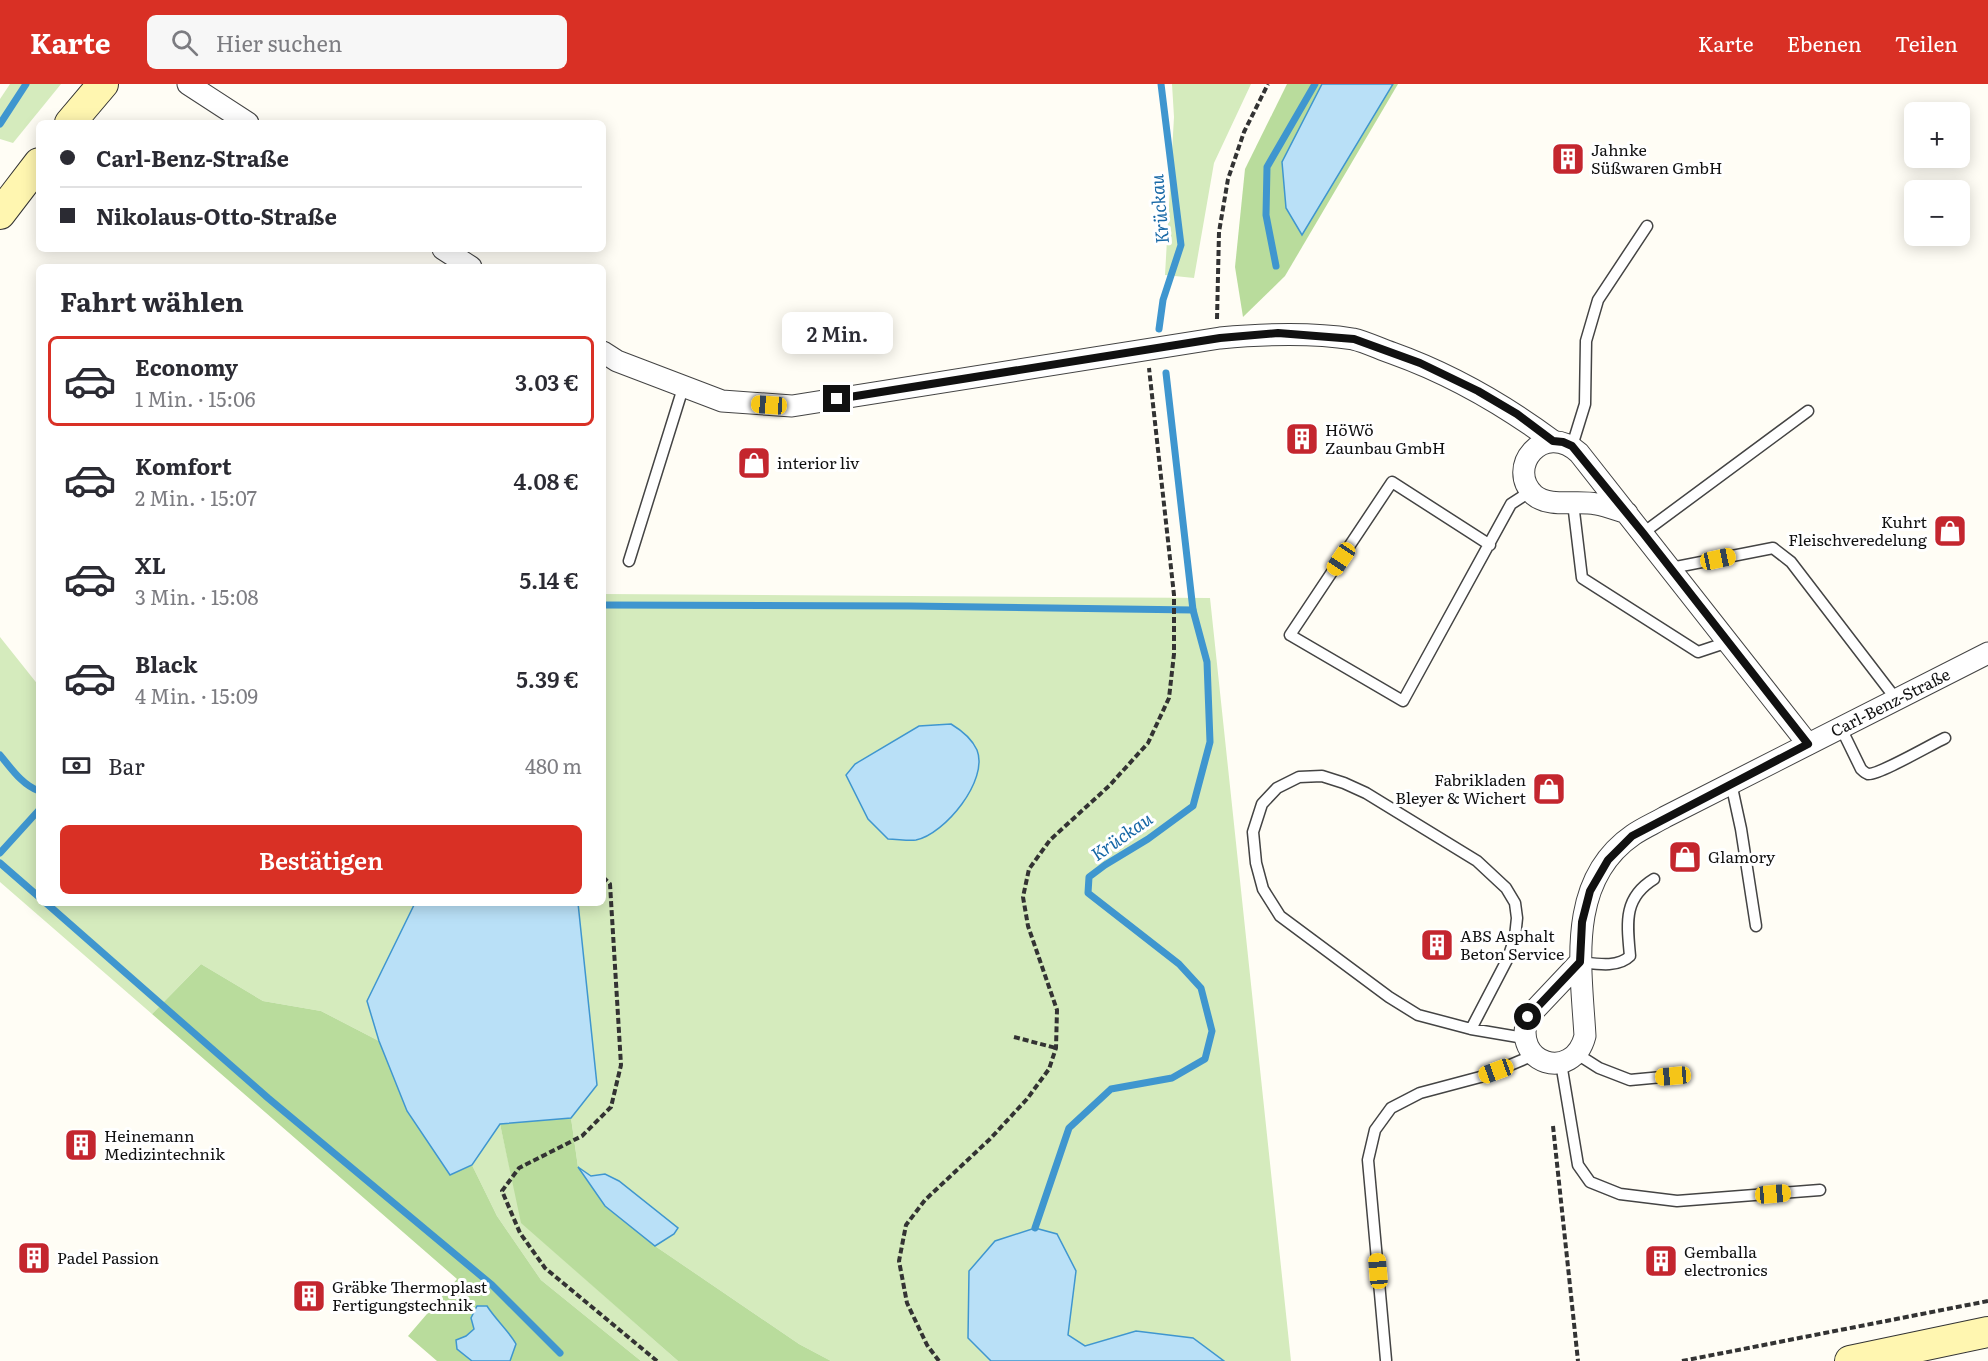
<!DOCTYPE html>
<html lang="de">
<head>
<meta charset="utf-8">
<style>
	body { margin:0; font-family:Literata,serif; background:#f7f7f7; color:#2b2b33; height:100vh; display:flex; flex-direction:column; font-size:22px; white-space:nowrap }
	* { box-sizing:border-box; margin:0 }
	p { font-size:20px; color:#7c7c81 }
	.icon { flex:none; width:33px; height:33px; fill:none; stroke:currentColor; stroke-width:2; stroke-linecap:round; stroke-linejoin:round }
	.map { position:relative; flex:1; overflow:hidden }
	.sheet { position:absolute; left:36px; top:180px; width:570px; height:642px; display:flex; flex-direction:column; background:#fff; border-radius:9px; box-shadow:0 3px 15px #0003 }
	.sheet>* { flex:none }
	.top-card { position:absolute; left:36px; top:36px; width:570px; height:132px; border-radius:9px; box-shadow:0 3px 15px #0003; display:grid; align-content:center; height:132px; padding:0 24px; background:#fff }
	.fabs { position:absolute; left:1904px; top:18px; display:grid; gap:12px }
	.fabs a { display:grid; place-items:center; width:66px; height:66px; border-radius:9px; background:#fff; box-shadow:0 3px 15px #0003; font-size:30px }
	.end { position:absolute; width:27px; height:27px; margin:-14px; border:8px solid #111; background:#fff; box-shadow:0 0 0 3px #fff }
	.from { border-radius:50% }
	.bubble { position:absolute; height:42px; border-radius:9px; background:#fff; box-shadow:0 3px 15px #0003; font-size:20px; font-weight:600; line-height:42px; text-align:center }
	.car { position:absolute; width:18px; height:36px; margin:-18px -9px; border-radius:8px; box-shadow:0 0 4px 2px #0007; background:linear-gradient(#f5c518 24%,#345 0 40%,#f5c518 0 76%,#345 0 86%,#f5c518 0) }
	.top-card b { display:flex; align-items:center; gap:21px; height:57px; font-size:22px }
	.top-card b+b { border-top:2px solid #e1e1e2 }
	.top-card i { width:15px; height:15px; background:#2b2b33 }
	ul { padding:0; list-style:none }
	li { display:flex; align-items:center; gap:18px; height:90px; margin:0 12px 9px; padding:0 12px; border:3px solid transparent; border-radius:9px }
	li div { flex:1 }
	li b { display:block; font-size:22px }
	li em { font-style:normal; font-weight:600 }
	li.active { border-color:#d93025 }
	li>.icon { width:54px; height:54px; stroke-width:1.5 }
	h2 { padding:0 24px; font-size:27px; line-height:72px }
	.pay { display:flex; align-items:center; gap:15px; height:66px; padding:0 24px; font-size:22px }
	.pay p { margin-inline-start:auto }
	.action { display:flex; gap:12px; margin-top:auto; padding:12px 24px }
	.action a { flex:1; height:69px; border-radius:9px; background:#d93025; color:#fff; font-size:24px; font-weight:600; line-height:69px; text-align:center }
	header { display:flex; align-items:center; gap:36px; box-sizing:border-box; height:84px; padding:0 30px; background:#d93025; color:#fff }
	header strong { font-size:28px }
	nav { display:flex; gap:33px; margin-inline-start:auto; font-size:21px }
	.search { width:420px; height:54px; background:#f7f7f7; display:flex; align-items:center; gap:15px; box-sizing:border-box; padding:0 21px; border-radius:9px; color:#7c7c81; font-size:22px }
	.map>svg:first-child { display:block }
	.green { fill:#d5ebbd }
	.forest { fill:#b9dc9c }
	.water { fill:#b9e0f7; stroke:#3f96cf; stroke-width:1.5 }
	.lines { fill:none; stroke-linecap:round; stroke-linejoin:round }
	.stream { stroke:#3f96cf; stroke-width:7 }
	.lane-casing { stroke:#444; stroke-width:13 }
	.street-casing { stroke:#444; stroke-width:23 }
	.secondary-casing { stroke:#333; stroke-width:32 }
	.path { stroke:#333; stroke-width:4; stroke-dasharray:6 3; stroke-linecap:butt }
	.lane { stroke:#fff; stroke-width:10 }
	.street { stroke:#fff; stroke-width:21 }
	.secondary { stroke:#fff6b0; stroke-width:30 }
	.route { stroke:#111; stroke-width:8 }
	.labels { text-anchor:middle; stroke-width:6; stroke-linejoin:round; paint-order:stroke }
	.poi-label { font-size:16px; fill:#111; stroke:#fff; text-anchor:start }
	.street-label { font-size:16px; fill:#111; stroke:#fff }
	.water-label { font-size:18px; font-style:italic; fill:#1768a6; stroke:#fff }
</style>
</head>
<body>
<header>
<strong>Karte</strong>
<div class="search"><svg class="icon" aria-label="search" viewBox="0 0 24 24"><circle cx="10" cy="10" r="6"/><path d="M15 15l6 6"/></svg>Hier suchen</div>
<nav><a>Karte</a><a>Ebenen</a><a>Teilen</a></nav>
</header>
<div class="map">
<svg width="1988" height="1277" viewBox="0 0 1988 1277">
	<rect width="100%" height="100%" fill="#fffdf5"/>
	<!-- green -->
	<g class="green">
		<polygon points="10,0 61,0 13,59 0,55 0,15"/>
		<polygon points="1172,0 1251,0 1214,79 1194,194 1165,191 1174,33"/>
		<polygon points="603,510 1210,514 1291,1277 1224,1277 1193,1254 1136,1247 1085,1262 1068,1251 1076,1187 968,1254 991,1277 831,1277 799,1260 655,1162 605,1122 578,1083 571,1034 592,1007 578,819 603,819"/>
		<polygon points="0,553 39,602 39,819 415,819 367,917 379,957 321,927 263,917 201,880 152,930 0,798"/>
		<polygon points="500,1040 522,1139 678,1277 641,1277 541,1196 497,1132 472,1081"/>
	</g>
	<!-- forest -->
	<g class="forest">
		<polygon points="1287,0 1398,0 1285,192 1243,233 1235,183 1245,85"/>
		<path d="M201,880L263,917L321,927L379,957L407,1027L450,1091L472,1081L497,1132L541,1196L641,1277H510L516,1260C508,1246 496,1236 487,1222L471,1234L474,1245L466,1252L457,1265L472,1277H437L408,1252L457,1195L152,930Z"/>
		<polygon points="571,1034 578,1083 605,1122 655,1162 799,1260 831,1277 678,1277 521,1139 500,1040"/>
	</g>
	<!-- water -->
	<g class="water">
		<polygon points="1322,0 1393,0 1302,151 1286,124 1282,78"/>
		<path d="M951,640C961,646 972,655 977,666C989,696 945,750 916,756C908,757 897,755 888,755L868,735L846,691L855,680L919,642Z"/>
		<polygon points="415,819 578,819 597,1001 571,1034 500,1040 472,1081 450,1091 407,1027 379,957 367,917"/>
		<polygon points="578,1083 591,1092 605,1090 619,1097 678,1144 674,1150 655,1162 605,1122"/>
		<polygon points="1035,1144 1057,1150 1076,1187 1068,1251 1085,1262 1136,1247 1193,1254 1224,1277 991,1277 968,1254 969,1187 995,1157"/>
		<path d="M477,1222H487C496,1236 508,1246 516,1260L510,1277H472L457,1265L456,1256L466,1252L474,1245L471,1234Z"/>
	</g>
	<g class="lines">
		<!-- stream -->
		<g class="stream">
			<polyline points="0,40 26,0"/>
			<polyline points="1276,182 1266,131 1267,83 1315,0"/>
			<polyline points="1159,245 1163,216 1181,161 1161,0"/>
			<polyline points="603,521 909,522 1193,526"/>
			<path d="M0,671C11,684 22,701 39,707"/>
			<polyline points="0,769 39,726"/>
			<polyline points="0,779 39,813"/>
			<polyline points="46,819 268,1014 492,1201 560,1269"/>
			<polyline points="1035,1144 1069,1044 1111,1005 1172,994 1205,975 1212,947 1201,904 1179,880 1088,809 1089,793 1105,781 1148,755 1193,722 1210,658 1207,578 1193,526 1166,289"/>
		</g>
		<defs>
			<g id="lane">
				<polyline points="1572,362 1585,320 1586,257 1598,216 1647,142"/>
				<polyline points="1573,419 1582,494 1698,568 1728,558"/>
				<polyline points="1643,449 1808,327"/>
				<polyline points="1490,461 1392,398 1290,551 1403,617 1511,420 1531,407"/>
				<polyline points="629,477 683,304"/>
				<polyline points="1671,484 1773,464 1791,478 1896,615"/>
				<path d="M1841,644L1861,685C1863,687 1865,689 1868,690C1879,691 1932,660 1945,654"/>
				<polyline points="1731,699 1741,745 1756,842"/>
				<path d="M1580,878C1597,880 1618,884 1630,872C1627,839 1623,814 1654,795"/>
				<polyline points="1471,945 1508,874 1515,853 1517,834 1515,819 1506,804 1477,777 1366,709 1344,699 1322,692 1299,693 1277,704 1262,720 1253,748 1256,779 1263,805 1280,832 1389,913 1418,931 1471,945 1524,954"/>
				<polyline points="1577,970 1599,984 1630,996 1673,992"/>
				<polyline points="1561,979 1578,1081 1590,1098 1620,1110 1677,1117 1820,1106"/>
				<polyline points="1386,1276 1368,1076 1375,1046 1391,1024 1420,1009 1484,992 1534,971"/>
			</g>
			<g id="street">
				<polyline points="188,0 248,39"/>
				<polyline points="443,165 471,183"/>
				<path d="M603,268L617,277L722,317L792,322L1220,254C1264,250 1309,248 1353,255C1366,258 1380,265 1392,269C1451,290 1503,320 1553,357"/>
				<path d="M1627,429C1617,426 1607,422 1596,420C1578,416 1549,424 1534,411C1505,384 1543,336 1579,369L1808,660"/>
				<path id="s1" d="M1580,878L1528,933C1511,980 1573,999 1585,952C1581,883 1566,797 1633,751C1643,744 1655,739 1665,733L1988,569"/>
			</g>
			<g id="secondary">
				<polyline points="70,39 103,0"/>
				<polyline points="0,130 39,79"/>
				<polyline points="1850,1277 1988,1248"/>
			</g>
		</defs>
		<!-- lane casing -->
		<use href="#lane" class="lane-casing"/>
		<!-- street casing -->
		<use href="#street" class="street-casing"/>
		<!-- secondary casing -->
		<use href="#secondary" class="secondary-casing"/>
		<!-- path -->
		<g class="path">
			<polyline points="1217,235 1219,148 1228,95 1244,48 1268,0"/>
			<polyline points="603,793 610,800 621,981 611,1023 582,1052 519,1084 502,1107 520,1149 545,1184 657,1277"/>
			<polyline points="1014,953 1056,964"/>
			<polyline points="1553,1042 1578,1277"/>
			<polyline points="939,1277 927,1261 907,1219 899,1177 906,1141 925,1116 990,1055 1027,1015 1049,985 1056,964 1057,926 1028,842 1023,813 1029,785 1050,756 1109,702 1148,659 1169,614 1174,570 1174,511 1149,284"/>
			<polyline points="1682,1277 1988,1217"/>
		</g>
		<!-- lane -->
		<use href="#lane" class="lane"/>
		<!-- street -->
		<use href="#street" class="street"/>
		<!-- secondary -->
		<use href="#secondary" class="secondary"/>
	</g>
	<g class="lines">
		<!-- route -->
		<polyline class="route" points="837,315 1220,254 1278,249 1354,255 1420,279 1478,307 1517,330 1553,357 1563,358 1572,362 1643,449 1808,660 1632,752 1608,776 1590,807 1582,838 1580,878 1528,933"/>
	</g>
	<!-- icons -->
	<defs>
		<symbol id="building-square" viewBox="-11 -11 22 22"><rect x="-9" y="-9" width="18" height="18" rx="4" fill="#c4262e" stroke="#fff"/><path d="M-4-6H4V6H1V3H-1V6H-4ZM-2.5-4.3h1.7v1.8h-1.7ZM.8-4.3h1.7v1.8H.8ZM-2.5-1h1.7V.8h-1.7ZM.8-1h1.7V.8H.8Z" fill="#fff"/></symbol>
		<symbol id="shop-square" viewBox="-11 -11 22 22"><rect x="-9" y="-9" width="18" height="18" rx="4" fill="#c4262e" stroke="#fff"/><path d="M-5-2.5h2.3a2.7 3.5 0 0 1 5.4 0H5L5.5 6h-11ZM-1.5-2.5h3a1.5 2.3 0 0 0-3 0Z" fill="#fff"/></symbol>
	</defs>
	<g fill-rule="evenodd">
		<use href="#building-square" x="1549" y="56" width="38" height="38"/>
		<use href="#building-square" x="1283" y="336" width="38" height="38"/>
		<use href="#shop-square" x="735" y="360" width="38" height="38"/>
		<use href="#shop-square" x="1931" y="428" width="38" height="38"/>
		<use href="#shop-square" x="1530" y="686" width="38" height="38"/>
		<use href="#shop-square" x="1666" y="754" width="38" height="38"/>
		<use href="#building-square" x="1418" y="842" width="38" height="38"/>
		<use href="#building-square" x="62" y="1042" width="38" height="38"/>
		<use href="#building-square" x="15" y="1155" width="38" height="38"/>
		<use href="#building-square" x="1642" y="1158" width="38" height="38"/>
		<use href="#building-square" x="290" y="1193" width="38" height="38"/>
	</g>
	<g class="labels">
		<!-- poi labels -->
		<g class="poi-label">
			<text x="1591" y="72">Jahnke<tspan x="1591" dy="18">Süßwaren GmbH</tspan></text>
			<text x="1325" y="352">HöWö<tspan x="1325" dy="18">Zaunbau GmbH</tspan></text>
			<text x="777" y="385">interior liv</text>
			<text x="1927" y="444" text-anchor="end">Kuhrt<tspan x="1927" dy="18">Fleischveredelung</tspan></text>
			<text x="1526" y="702" text-anchor="end">Fabrikladen<tspan x="1526" dy="18">Bleyer &amp; Wichert</tspan></text>
			<text x="1708" y="779">Glamory</text>
			<text x="1460" y="858">ABS Asphalt<tspan x="1460" dy="18">Beton Service</tspan></text>
			<text x="104" y="1058">Heinemann<tspan x="104" dy="18">Medizintechnik</tspan></text>
			<text x="1684" y="1174">Gemballa<tspan x="1684" dy="18">electronics</tspan></text>
			<text x="57" y="1180">Padel Passion</text>
			<text x="332" y="1209">Gräbke Thermoplast<tspan x="332" dy="18">Fertigungstechnik</tspan></text>
		</g>
		<!-- street labels -->
		<g class="street-label">
			<text dy="6" stroke="none"><textPath href="#s1" startOffset="690">Carl-Benz-Straße</textPath></text>
		</g>
		<!-- water labels -->
		<g class="water-label">
			<text transform="translate(1160 125) rotate(-95)" y="6">Krückau</text>
			<text transform="translate(1122 753) rotate(-35)" y="6">Krückau</text>
		</g>
	</g>
</svg>
<div class="fabs">
<a>+</a>
<a>−</a>
</div>
<i class="end from" style="left:1528px;top:933px"></i>
<i class="end" style="left:837px;top:315px"></i>
<div class="bubble" style="left:782px;top:228px;width:111px">2 Min.</div>
<i class="car" style="left:769px;top:321px;rotate:274deg"></i>
<i class="car" style="left:1341px;top:475px;rotate:214deg"></i>
<i class="car" style="left:1718px;top:475px;rotate:78deg"></i>
<i class="car" style="left:1496px;top:987px;rotate:250deg"></i>
<i class="car" style="left:1673px;top:992px;rotate:265deg"></i>
<i class="car" style="left:1773px;top:1110px;rotate:85deg"></i>
<i class="car" style="left:1378px;top:1187px;rotate:355deg"></i>
<div class="top-card">
<b><i class="from"></i>Carl-Benz-Straße</b>
<b><i></i>Nikolaus-Otto-Straße</b>
</div>
<section class="sheet">
<h2>Fahrt wählen</h2>
<ul>
<li class="active"><svg class="icon" aria-label="car" viewBox="0 0 24 24"><path d="M5 17H2v-5l4-1 3-4h7l3 4 3 1v5h-3M9 17h6M6 11h13"/><circle cx="7" cy="17" r="2"/><circle cx="17" cy="17" r="2"/></svg><div><b>Economy</b><p>1 Min. · 15:06</p></div><em>3.03 €</em></li>
<li><svg class="icon" aria-label="car" viewBox="0 0 24 24"><path d="M5 17H2v-5l4-1 3-4h7l3 4 3 1v5h-3M9 17h6M6 11h13"/><circle cx="7" cy="17" r="2"/><circle cx="17" cy="17" r="2"/></svg><div><b>Komfort</b><p>2 Min. · 15:07</p></div><em>4.08 €</em></li>
<li><svg class="icon" aria-label="car" viewBox="0 0 24 24"><path d="M5 17H2v-5l4-1 3-4h7l3 4 3 1v5h-3M9 17h6M6 11h13"/><circle cx="7" cy="17" r="2"/><circle cx="17" cy="17" r="2"/></svg><div><b>XL</b><p>3 Min. · 15:08</p></div><em>5.14 €</em></li>
<li><svg class="icon" aria-label="car" viewBox="0 0 24 24"><path d="M5 17H2v-5l4-1 3-4h7l3 4 3 1v5h-3M9 17h6M6 11h13"/><circle cx="7" cy="17" r="2"/><circle cx="17" cy="17" r="2"/></svg><div><b>Black</b><p>4 Min. · 15:09</p></div><em>5.39 €</em></li>
</ul>
<div class="pay"><svg class="icon" aria-label="cash" viewBox="0 0 24 24"><path d="M3 7h18v10H3z"/><circle cx="12" cy="12" r="2"/></svg>Bar<p>480 m</p></div>
<div class="action"><a>Bestätigen</a></div>
</section>
</div>
</body>
</html>
